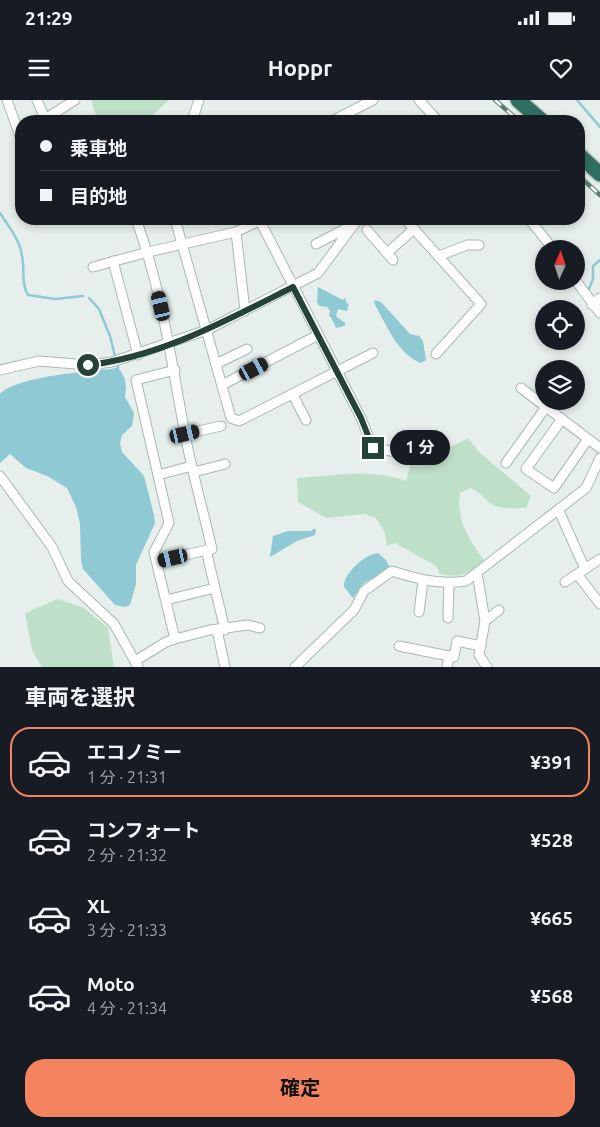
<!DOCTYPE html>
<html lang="ja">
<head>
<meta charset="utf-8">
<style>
	body { margin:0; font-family:Ubuntu,"Noto Sans JP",sans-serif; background:#242831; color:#f1f3f6; height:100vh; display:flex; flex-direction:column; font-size:19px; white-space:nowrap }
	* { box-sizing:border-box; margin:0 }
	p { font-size:16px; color:#9ea1a6 }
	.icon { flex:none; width:28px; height:28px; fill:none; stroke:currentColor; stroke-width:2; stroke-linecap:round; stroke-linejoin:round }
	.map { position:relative; height:567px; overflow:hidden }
	.side { display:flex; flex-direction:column; background:#171b24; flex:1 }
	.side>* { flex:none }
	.top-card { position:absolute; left:15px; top:15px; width:570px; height:110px; border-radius:20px; box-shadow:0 2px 8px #0003; display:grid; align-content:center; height:110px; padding:0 25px; background:#171b24 }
	.needle { width:32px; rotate:3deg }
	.fabs { position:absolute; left:535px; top:140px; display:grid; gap:10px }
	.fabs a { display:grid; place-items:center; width:50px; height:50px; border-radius:50%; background:#171b24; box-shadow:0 2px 8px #0003; font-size:25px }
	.end { position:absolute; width:22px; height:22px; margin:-11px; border:6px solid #24423a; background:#fff; box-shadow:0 0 0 2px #fff }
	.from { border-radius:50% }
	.bubble { position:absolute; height:35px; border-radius:18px; background:#171b24; box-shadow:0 2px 8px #0003; font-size:16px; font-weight:700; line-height:35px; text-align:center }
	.car { position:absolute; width:15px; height:30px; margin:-15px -8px; border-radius:6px; box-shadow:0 0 4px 1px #0007; background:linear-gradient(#222 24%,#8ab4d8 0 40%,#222 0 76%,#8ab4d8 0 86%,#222 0) }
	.top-card b { display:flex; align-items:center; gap:18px; height:48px; font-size:19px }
	.top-card b+b { border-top:1px solid #363941 }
	.top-card i { width:12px; height:12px; background:#f1f3f6 }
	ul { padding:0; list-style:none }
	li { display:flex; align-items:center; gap:15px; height:70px; margin:0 10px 8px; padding:0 15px; border:2px solid transparent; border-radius:20px }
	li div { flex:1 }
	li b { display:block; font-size:19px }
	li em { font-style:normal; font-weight:700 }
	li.selected { border-color:#f4845f }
	li>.icon { width:45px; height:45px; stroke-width:1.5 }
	h2 { padding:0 25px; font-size:22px; line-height:60px }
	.cta { display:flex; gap:10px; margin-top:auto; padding:10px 25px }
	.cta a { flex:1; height:58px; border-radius:20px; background:#f4845f; color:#111; font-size:20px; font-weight:700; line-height:58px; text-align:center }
	.status { display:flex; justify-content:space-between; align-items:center; height:35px; padding:0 25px; background:#171b24; direction:ltr }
	.status svg { height:14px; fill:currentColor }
	header { display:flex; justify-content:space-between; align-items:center; height:65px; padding:0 25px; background:#171b24; font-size:22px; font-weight:700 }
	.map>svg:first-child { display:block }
	.green { fill:#bfe0c8 }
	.water { fill:#8ec9d4 }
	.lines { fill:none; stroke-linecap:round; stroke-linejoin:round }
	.stream { stroke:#8ec9d4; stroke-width:2.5 }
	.street-casing { stroke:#a8b8b2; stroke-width:11 }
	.highway-casing { stroke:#c2cac8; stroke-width:18 }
	.street { stroke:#fff; stroke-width:9 }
	.highway { stroke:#2f6f62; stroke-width:15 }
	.rail-casing { stroke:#5f7d75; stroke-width:4.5 }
	.rail { stroke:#f7fbf9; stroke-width:2.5; stroke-dasharray:8; stroke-linecap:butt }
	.route { stroke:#24423a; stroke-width:6 }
</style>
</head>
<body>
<div class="status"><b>21:29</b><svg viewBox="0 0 49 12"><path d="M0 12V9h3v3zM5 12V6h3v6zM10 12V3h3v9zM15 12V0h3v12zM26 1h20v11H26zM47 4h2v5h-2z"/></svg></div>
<header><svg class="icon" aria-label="menu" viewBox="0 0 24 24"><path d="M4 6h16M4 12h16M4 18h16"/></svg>Hoppr<svg class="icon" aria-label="heart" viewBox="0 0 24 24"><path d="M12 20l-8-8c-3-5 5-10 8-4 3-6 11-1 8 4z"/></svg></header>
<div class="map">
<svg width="600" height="567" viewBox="0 0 600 567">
	<rect width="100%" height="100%" fill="#e6efeb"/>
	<!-- green -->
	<g class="green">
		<polygon points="91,0 169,0 146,21 98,21"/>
		<path d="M403,337C434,355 436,355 468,338L479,352L531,396L526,408C515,408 498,410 490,403C483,397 479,392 471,388L460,393C456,422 469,438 485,462C469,473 460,479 440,474L436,466L395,443L387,446L385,433L376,418L364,414L326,418L298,402L297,378C333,376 371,368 406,381L413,354L396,341Z"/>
		<polygon points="58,499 84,508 108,528 114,567 42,567 32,550 25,513"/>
	</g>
	<!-- water -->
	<g class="water">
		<polygon points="318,187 343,200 345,198 347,204 349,203 347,211 338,209 336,216 345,223 345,226 336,228 331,217 329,216 330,211 327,207 320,206 317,203"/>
		<path d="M375,200L381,202L410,234L419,236L423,241L426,260L421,263C398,255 386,224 374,203Z"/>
		<path d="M118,268C126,277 127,285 125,297L134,313L132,326L122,335L120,343L122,352L144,376L154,415L155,423L136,465V484L130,505L125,507L115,505L83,469L81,460L80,424L76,407L67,388L47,376L26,368L10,354L0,363V294C19,275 89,272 118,268Z"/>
		<polygon points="313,429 316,429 315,435 297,441 270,457 273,436 288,431 311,431"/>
		<path d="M378,453L386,460L390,468L363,484L353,498L344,487C343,474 365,454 378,453Z"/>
	</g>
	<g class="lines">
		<!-- stream -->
		<g class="stream">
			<polyline points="577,0 600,27"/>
			<path d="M0,113C9,127 20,140 22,156C25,169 21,184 28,195L55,199L83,196"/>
			<polyline points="588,191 593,179 593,166 600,160"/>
			<polyline points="89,198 99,209 110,236 118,268"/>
		</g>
		<defs>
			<g id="street">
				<polyline points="7,0 21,39"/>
				<polyline points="37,0 46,21"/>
				<polyline points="419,0 438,21"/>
				<polyline points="45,19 75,0"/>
				<polyline points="196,21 194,15 199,0"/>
				<polyline points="332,21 373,0"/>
				<polyline points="579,73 588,63"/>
				<path d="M136,119C162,190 171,260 185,334C192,372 203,410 212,449L157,461"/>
				<polyline points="175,119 231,318 239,321 373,253"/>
				<polyline points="259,119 361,318 373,348 397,352"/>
				<polyline points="405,119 481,204 436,254"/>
				<polyline points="529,119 553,149"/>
				<polyline points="367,130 393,160"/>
				<polyline points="236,132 245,211"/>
				<polyline points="316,144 351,126"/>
				<polyline points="387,153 414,129"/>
				<polyline points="439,156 467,145 479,145"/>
				<polyline points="113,161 138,255"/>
				<polyline points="93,167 148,152 236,132 263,119"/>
				<polyline points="576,181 600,213"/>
				<polyline points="592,205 600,198"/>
				<polyline points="216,264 247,249"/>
				<polyline points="0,270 39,261 88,265 112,262 207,230 318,173 358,119"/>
				<polyline points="175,270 136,280 169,423 154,452 175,539"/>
				<polyline points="222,285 318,235"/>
				<polyline points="521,288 600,348"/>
				<polyline points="293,295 306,320"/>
				<polyline points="562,319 526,369 554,388 588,339"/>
				<polyline points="185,334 221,326"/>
				<polyline points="506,363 546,307"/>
				<polyline points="194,372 225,364"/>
				<polyline points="158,375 192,366"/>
				<polyline points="0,376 52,447 68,481 114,524 138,567"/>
				<polyline points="559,411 585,469"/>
				<polyline points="206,450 225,530"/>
				<polyline points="477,473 485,521 479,555 487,567"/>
				<polyline points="577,474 600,504"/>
				<polyline points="565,482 600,459"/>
				<polyline points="166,500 215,488"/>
				<polyline points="419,512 423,481"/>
				<polyline points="448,518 449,483"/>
				<polyline points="485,521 499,510"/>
				<polyline points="217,530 225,567"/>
				<polyline points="399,546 454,557 457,541 481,546"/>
				<polyline points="135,561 166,542 175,539 210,530 248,525 260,528"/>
				<path d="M295,567L354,510L364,491L392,471C417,479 439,485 466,481L586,388L600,358"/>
				<polyline points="447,567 449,556"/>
			</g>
			<g id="highway">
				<polyline points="518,0 542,21"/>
				<polyline points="579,55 600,74"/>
			</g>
		</defs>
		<!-- street casing -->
		<use href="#street" class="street-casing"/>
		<!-- highway casing -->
		<use href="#highway" class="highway-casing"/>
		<!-- street -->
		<use href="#street" class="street"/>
		<!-- highway -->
		<use href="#highway" class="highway"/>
		<defs>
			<g id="rail">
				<polyline points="495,0 519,21"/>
				<polyline points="579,76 600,95"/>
			</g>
		</defs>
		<!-- rail casing -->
		<use href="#rail" class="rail-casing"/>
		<!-- rail -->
		<use href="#rail" class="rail"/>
	</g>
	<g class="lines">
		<!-- route -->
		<path class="route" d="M88,265C161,257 229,219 293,187L361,318L373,348"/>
	</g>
</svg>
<div class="fabs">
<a><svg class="needle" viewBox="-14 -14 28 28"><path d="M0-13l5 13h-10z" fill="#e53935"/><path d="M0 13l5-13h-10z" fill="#9ea1a6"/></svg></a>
<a><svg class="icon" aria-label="locate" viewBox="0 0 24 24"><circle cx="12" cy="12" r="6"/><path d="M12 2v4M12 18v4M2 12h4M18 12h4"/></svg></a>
<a><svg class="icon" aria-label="layers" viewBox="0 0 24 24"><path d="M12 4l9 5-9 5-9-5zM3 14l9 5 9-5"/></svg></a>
</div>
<i class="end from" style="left:88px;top:265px"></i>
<i class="end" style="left:373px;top:348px"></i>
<div class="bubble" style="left:390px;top:330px;width:60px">1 分</div>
<i class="car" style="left:161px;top:206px;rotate:347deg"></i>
<i class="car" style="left:254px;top:269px;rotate:62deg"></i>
<i class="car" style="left:185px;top:334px;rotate:77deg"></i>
<i class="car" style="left:173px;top:458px;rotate:257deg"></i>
<div class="top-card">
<b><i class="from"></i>乗車地</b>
<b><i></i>目的地</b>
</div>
</div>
<section class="side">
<h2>車両を選択</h2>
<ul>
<li class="selected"><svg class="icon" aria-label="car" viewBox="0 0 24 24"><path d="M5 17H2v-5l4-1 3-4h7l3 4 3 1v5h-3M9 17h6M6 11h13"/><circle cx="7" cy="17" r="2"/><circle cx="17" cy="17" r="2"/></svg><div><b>エコノミー</b><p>1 分 · 21:31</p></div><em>¥391</em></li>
<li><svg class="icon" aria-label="car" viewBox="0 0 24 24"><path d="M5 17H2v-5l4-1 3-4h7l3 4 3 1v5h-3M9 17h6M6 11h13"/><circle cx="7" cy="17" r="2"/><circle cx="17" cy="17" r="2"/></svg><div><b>コンフォート</b><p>2 分 · 21:32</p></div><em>¥528</em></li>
<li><svg class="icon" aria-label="car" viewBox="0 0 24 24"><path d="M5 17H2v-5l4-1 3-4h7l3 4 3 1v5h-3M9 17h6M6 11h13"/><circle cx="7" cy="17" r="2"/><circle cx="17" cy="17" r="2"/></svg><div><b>XL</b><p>3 分 · 21:33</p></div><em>¥665</em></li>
<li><svg class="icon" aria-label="car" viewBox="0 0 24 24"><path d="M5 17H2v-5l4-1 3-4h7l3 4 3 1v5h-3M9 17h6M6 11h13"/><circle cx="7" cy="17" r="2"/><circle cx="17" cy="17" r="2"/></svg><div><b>Moto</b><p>4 分 · 21:34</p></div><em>¥568</em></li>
</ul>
<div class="cta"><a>確定</a></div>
</section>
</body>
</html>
